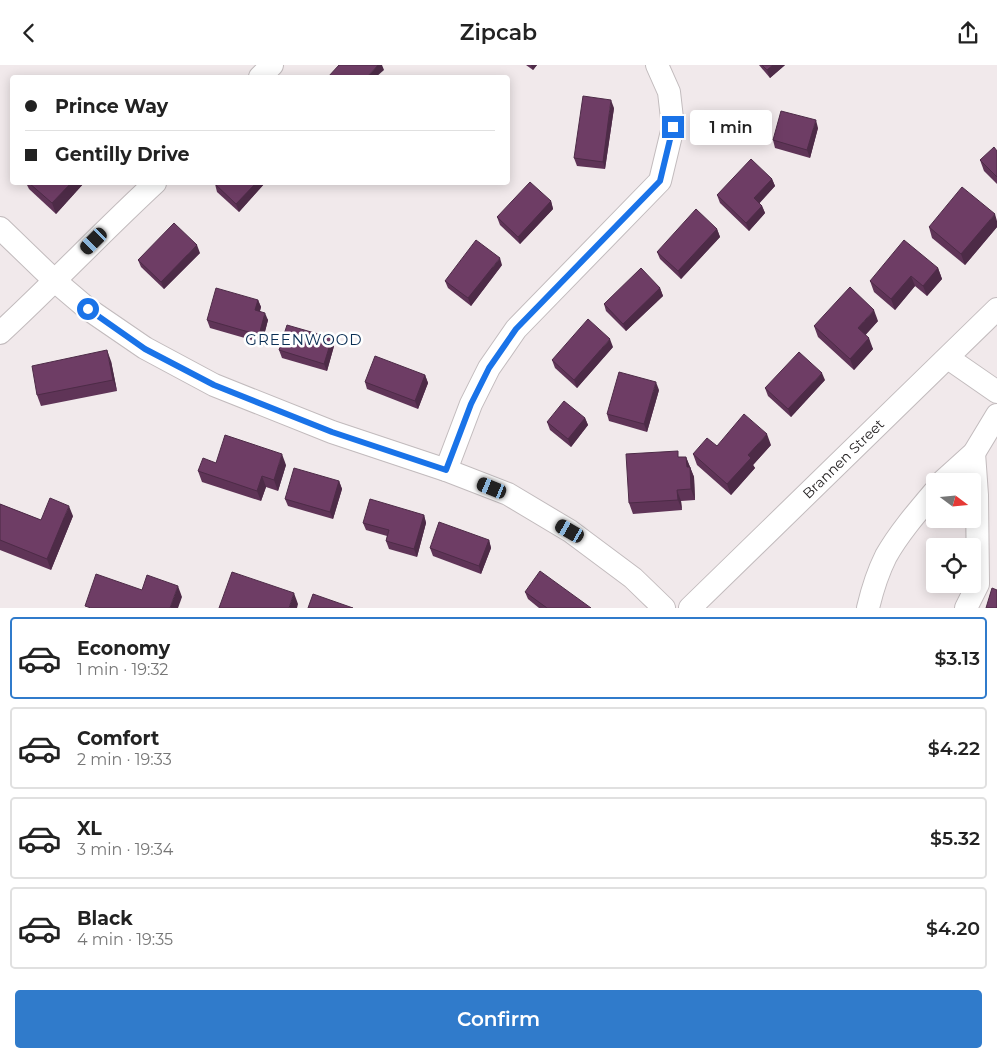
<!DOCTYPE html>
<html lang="en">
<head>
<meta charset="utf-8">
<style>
	body { margin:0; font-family:Montserrat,sans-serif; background:#f6f6f6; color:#222; height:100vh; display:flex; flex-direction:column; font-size:19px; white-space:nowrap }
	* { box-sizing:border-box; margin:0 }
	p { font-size:16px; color:#767676 }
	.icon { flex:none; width:28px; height:28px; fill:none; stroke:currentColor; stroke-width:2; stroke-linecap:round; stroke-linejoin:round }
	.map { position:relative; height:543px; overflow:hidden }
	.details { display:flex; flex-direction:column; background:#fff; flex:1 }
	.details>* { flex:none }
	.hud { position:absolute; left:10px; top:10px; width:500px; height:110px; border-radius:5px; box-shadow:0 2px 12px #0003; display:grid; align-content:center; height:110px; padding:0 15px; background:#fff }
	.needle { width:32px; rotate:106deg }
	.tools { position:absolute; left:926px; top:408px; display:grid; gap:10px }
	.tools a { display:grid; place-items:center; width:55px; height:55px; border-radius:5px; background:#fff; box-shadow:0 2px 12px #0003; font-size:25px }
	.end { position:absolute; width:22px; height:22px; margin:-11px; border:6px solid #1a73e8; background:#fff; box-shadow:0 0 0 2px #fff }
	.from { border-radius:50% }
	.bubble { position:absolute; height:35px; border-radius:5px; background:#fff; box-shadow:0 2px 12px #0003; font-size:16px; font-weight:600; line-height:35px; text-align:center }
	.car { position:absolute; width:15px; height:30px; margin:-15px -8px; border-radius:6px; box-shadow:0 0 4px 1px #0007; background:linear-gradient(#222 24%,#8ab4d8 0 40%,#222 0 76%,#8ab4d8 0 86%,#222 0) }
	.hud b { display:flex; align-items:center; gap:18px; height:48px; font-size:19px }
	.hud b+b { border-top:1px solid #e0e0e0 }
	.hud i { width:12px; height:12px; background:#222 }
	ul { padding:9px 0 0; list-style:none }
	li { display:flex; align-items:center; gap:15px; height:82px; margin:0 10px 8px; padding:0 5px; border:2px solid #e0e0e0; border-radius:5px }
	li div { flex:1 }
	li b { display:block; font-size:19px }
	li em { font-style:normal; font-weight:600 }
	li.current { border-color:#307bcb }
	li>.icon { width:45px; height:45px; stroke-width:1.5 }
	.action { display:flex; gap:10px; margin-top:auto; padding:10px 15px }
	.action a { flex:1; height:58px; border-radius:5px; background:#307bcb; color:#fff; font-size:20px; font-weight:600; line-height:58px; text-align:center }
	header { display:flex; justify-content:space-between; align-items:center; height:65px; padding:0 15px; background:#fff; font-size:22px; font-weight:600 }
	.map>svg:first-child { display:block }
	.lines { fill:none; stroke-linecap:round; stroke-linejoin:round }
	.minor-casing { stroke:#c2bbbd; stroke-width:24 }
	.minor { stroke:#fff; stroke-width:22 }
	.wall { fill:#5f3457 }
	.shaded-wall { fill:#4d2b47 }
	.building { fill:#6e3d65; stroke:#4d2b47 }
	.route { stroke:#1a73e8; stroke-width:6 }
	.labels { text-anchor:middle; stroke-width:5; stroke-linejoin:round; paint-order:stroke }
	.street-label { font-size:14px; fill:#272425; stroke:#fff }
	.neighbourhood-label { font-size:15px; letter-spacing:1px; fill:#0a2e54; stroke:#fff }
</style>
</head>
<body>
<header><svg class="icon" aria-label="back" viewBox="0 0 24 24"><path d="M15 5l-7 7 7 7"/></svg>Zipcab<svg class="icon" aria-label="share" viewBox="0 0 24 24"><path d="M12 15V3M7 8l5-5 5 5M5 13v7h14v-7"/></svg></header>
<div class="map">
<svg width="997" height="543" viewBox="0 0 997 543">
	<rect width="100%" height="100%" fill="#f1e9eb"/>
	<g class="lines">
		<defs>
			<g id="minor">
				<polyline points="260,12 272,0"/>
				<polyline points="0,163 55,216 88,244 145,283 214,320 332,367 446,405 508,429 570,466 633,513 664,543"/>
				<path d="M0,268C53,219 102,167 155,118"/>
				<polyline points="948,293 997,327"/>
				<polyline points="446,405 471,339 489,303 516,264 660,116 673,62 669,27 657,0"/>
				<polyline points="943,416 974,388 997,350"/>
				<path id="s1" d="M690,543L997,244"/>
				<path d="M868,543C872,526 878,507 886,491C899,468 918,446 935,426"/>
				<polyline points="966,543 978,519 977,430 974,388"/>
			</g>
		</defs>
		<!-- minor casing -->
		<use href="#minor" class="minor-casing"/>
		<!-- minor -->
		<use href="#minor" class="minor"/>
	</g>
	<!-- wall -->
	<g class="wall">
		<polygon points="526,0 537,0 533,5"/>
		<polygon points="759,0 785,0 770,13"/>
		<polygon points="614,43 605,104 577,101 574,93"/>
		<polygon points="818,63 810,93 775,83 773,75"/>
		<polygon points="997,86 997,119 984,106 980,95"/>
		<polygon points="772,114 775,121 759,138 762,141 765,148 749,166 720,138 717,130"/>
		<polygon points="26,118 84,118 56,149 29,124"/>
		<polygon points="216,118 265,118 239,147 217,127 215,119"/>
		<polygon points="551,136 553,144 520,179 500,160 497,152"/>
		<polygon points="997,156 997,162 965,200 932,173 929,162"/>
		<polygon points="717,164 720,172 681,214 660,194 657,187"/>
		<polygon points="200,188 164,224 141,202 138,195"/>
		<polygon points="502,200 471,241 448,223 445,216"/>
		<polygon points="938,203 942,214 927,231 915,221 895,245 874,227 870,216"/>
		<polygon points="660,223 663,231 626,266 606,246 604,239"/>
		<polygon points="258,235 261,242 260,246 268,255 262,278 210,263 207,255"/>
		<polygon points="878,256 865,270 873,284 854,305 818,272 814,261"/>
		<polygon points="332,273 334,281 327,306 282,293 279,285"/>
		<polygon points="613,282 577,323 555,303 552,295"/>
		<polygon points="111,296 117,326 41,341 37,330"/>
		<polygon points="425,310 428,318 418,344 367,324 365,317"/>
		<polygon points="825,315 791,352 768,331 765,323"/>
		<polygon points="659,325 647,367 609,356 607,349"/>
		<polygon points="585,353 588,360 571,382 550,365 547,357"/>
		<polygon points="771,380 753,400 755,403 731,430 697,400 693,389 717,381"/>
		<polygon points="680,392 686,392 694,412 695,435 681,436 682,445 633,449 629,438"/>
		<polygon points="216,398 286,400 278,426 266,422 261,436 202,417 198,406"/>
		<polygon points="339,416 342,424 333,454 288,441 285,434"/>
		<polygon points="0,439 41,455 73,451 51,505 0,485"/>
		<polygon points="424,450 426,458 417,492 389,484 386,476 387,471 366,465 363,458"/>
		<polygon points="489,475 491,483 481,509 433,491 430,483"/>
		<polygon points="525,527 591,543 539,543 528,534"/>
	</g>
	<!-- shaded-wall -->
	<g class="shaded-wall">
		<polygon points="378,0 382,0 384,5 376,12 367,12"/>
		<polygon points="531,0 537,0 533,5"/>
		<polygon points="773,0 785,0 770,13 767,5"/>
		<polygon points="611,35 614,43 605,104 603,97"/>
		<polygon points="816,55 818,63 810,93 807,85"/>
		<polygon points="772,114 775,121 757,141 754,133"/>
		<polygon points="71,118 84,118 56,149 52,138"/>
		<polygon points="256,118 265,118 239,147 236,139"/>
		<polygon points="551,136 553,144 520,179 518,172"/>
		<polygon points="762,141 765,148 749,166 746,158"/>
		<polygon points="995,149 997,156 997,162 965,200 961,189"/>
		<polygon points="717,164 720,172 681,214 678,206"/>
		<polygon points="197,180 200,188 164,224 161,217"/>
		<polygon points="500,193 502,200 471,241 468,233"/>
		<polygon points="938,203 942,214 927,231 923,221"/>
		<polygon points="911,211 915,221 895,245 891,234"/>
		<polygon points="660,223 663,231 626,266 623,259"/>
		<polygon points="258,235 261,242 258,252 255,245"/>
		<polygon points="874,245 878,256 862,274 858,263"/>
		<polygon points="265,248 268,255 262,278 259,270"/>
		<polygon points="332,273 334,281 327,306 324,299"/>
		<polygon points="869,273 873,284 854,305 850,294"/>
		<polygon points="610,274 613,282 577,323 574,315"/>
		<polygon points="107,285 111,296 117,326 113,315"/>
		<polygon points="822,308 825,315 791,352 788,344"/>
		<polygon points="425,310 428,318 418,344 415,336"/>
		<polygon points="656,317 659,325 647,367 644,359"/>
		<polygon points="585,353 588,360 571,382 568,374"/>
		<polygon points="767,369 771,380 753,400 755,403 731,430 727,419 748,390"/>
		<polygon points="282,389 286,400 278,426 274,415"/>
		<polygon points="686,392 694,412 695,435 691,424 687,402"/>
		<polygon points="262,411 266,422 261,436 257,426"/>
		<polygon points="339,416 342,424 333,454 330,447"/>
		<polygon points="677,425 681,436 682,445 678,435"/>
		<polygon points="69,441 73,451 51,505 47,494"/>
		<polygon points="424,450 426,458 417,492 414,484"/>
		<polygon points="489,475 491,483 481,509 479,501"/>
		<polygon points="178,521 182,532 178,543 170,543"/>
		<polygon points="294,528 298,539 297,543 289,543"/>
	</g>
	<!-- building -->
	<g class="building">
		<polygon points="339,0 378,0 367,12 328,12"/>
		<polygon points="762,0 773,0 767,5"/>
		<polygon points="583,31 611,35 603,97 574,93"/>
		<polygon points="781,46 816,55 807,85 773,75"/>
		<polygon points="994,82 997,86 997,112 980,95"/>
		<polygon points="751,94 772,114 754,133 762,141 746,158 717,130"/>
		<polygon points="530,117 551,136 518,172 497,152"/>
		<polygon points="29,118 71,118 52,138"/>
		<polygon points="216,118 256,118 236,139 215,119"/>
		<polygon points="962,122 995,149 961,189 929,162"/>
		<polygon points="696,144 717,164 678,206 657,187"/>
		<polygon points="174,158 197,180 161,217 138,195"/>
		<polygon points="476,175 500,193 468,233 445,216"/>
		<polygon points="904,175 938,203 923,221 911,211 891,234 870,216"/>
		<polygon points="641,203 660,223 623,259 604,239"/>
		<polygon points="850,222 874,245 858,263 869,273 850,294 814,261"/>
		<polygon points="216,223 258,235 255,245 265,248 259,270 207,255"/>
		<polygon points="588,254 610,274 574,315 552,295"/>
		<polygon points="287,260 332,273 324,299 279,285"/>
		<polygon points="107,285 113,315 37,330 32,301"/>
		<polygon points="799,287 822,308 788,344 765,323"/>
		<polygon points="375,291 425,310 415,336 365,317"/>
		<polygon points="619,307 656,317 644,359 607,349"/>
		<polygon points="564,336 585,353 568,374 547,357"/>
		<polygon points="744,349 767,369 748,390 751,393 727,419 693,389 707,373 717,381"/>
		<polygon points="225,370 282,389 274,415 262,411 257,426 198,406 203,393 216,398"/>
		<polygon points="678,386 678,392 686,392 687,402 690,402 691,424 677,425 678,435 629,438 626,389"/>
		<polygon points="294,403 339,416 330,447 285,434"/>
		<polygon points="50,433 69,441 47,494 0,475 0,439 41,455"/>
		<polygon points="370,434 424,450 414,484 386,476 389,465 363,458"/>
		<polygon points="439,457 489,475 479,501 430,483"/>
		<polygon points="540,506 591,543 547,543 525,527"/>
		<polygon points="232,507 294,528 289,543 219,543"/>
		<polygon points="96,509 142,525 147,510 178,521 170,543 91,543 85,541"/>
		<polygon points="992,523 997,525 997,543 986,543"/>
		<polygon points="313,529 353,543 308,543"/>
	</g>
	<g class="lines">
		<!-- route -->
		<polyline class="route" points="88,244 145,284 214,320 332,367 446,405 471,339 489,303 516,264 660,116 673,62"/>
	</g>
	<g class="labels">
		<!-- street labels -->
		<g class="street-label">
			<text dy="5" stroke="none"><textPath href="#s1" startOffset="214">Brannen Street</textPath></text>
		</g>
		<!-- neighbourhood labels -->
		<g class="neighbourhood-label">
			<text x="304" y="280">GREENWOOD</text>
		</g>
	</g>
</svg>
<div class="tools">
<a><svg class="needle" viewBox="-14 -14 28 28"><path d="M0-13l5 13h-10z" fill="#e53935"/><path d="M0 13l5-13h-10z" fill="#767676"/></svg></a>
<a><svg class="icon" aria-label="locate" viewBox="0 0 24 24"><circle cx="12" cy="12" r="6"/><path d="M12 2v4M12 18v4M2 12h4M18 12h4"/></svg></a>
</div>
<i class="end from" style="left:88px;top:244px"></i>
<i class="end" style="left:673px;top:62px"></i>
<div class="bubble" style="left:690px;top:45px;width:82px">1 min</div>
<i class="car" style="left:94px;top:176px;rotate:225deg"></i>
<i class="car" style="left:492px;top:423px;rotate:292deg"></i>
<i class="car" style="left:570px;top:466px;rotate:300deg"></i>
<div class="hud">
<b><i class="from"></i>Prince Way</b>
<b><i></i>Gentilly Drive</b>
</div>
</div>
<section class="details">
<ul>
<li class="current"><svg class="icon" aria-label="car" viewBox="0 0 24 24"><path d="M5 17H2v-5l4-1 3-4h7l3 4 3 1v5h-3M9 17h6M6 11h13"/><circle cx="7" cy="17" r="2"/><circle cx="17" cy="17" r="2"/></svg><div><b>Economy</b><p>1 min · 19:32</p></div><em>$3.13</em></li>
<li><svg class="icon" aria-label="car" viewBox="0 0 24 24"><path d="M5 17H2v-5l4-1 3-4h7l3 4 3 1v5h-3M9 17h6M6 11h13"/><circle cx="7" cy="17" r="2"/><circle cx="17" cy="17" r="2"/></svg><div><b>Comfort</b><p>2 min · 19:33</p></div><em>$4.22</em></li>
<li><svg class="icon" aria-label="car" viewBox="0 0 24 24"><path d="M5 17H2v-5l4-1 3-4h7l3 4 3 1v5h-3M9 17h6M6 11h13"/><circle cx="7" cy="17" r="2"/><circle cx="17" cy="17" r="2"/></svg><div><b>XL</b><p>3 min · 19:34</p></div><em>$5.32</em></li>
<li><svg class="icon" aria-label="car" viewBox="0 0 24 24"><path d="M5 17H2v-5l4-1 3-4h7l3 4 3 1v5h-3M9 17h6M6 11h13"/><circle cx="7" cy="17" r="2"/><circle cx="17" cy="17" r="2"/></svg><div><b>Black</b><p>4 min · 19:35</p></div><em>$4.20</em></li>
</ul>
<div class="action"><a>Confirm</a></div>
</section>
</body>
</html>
